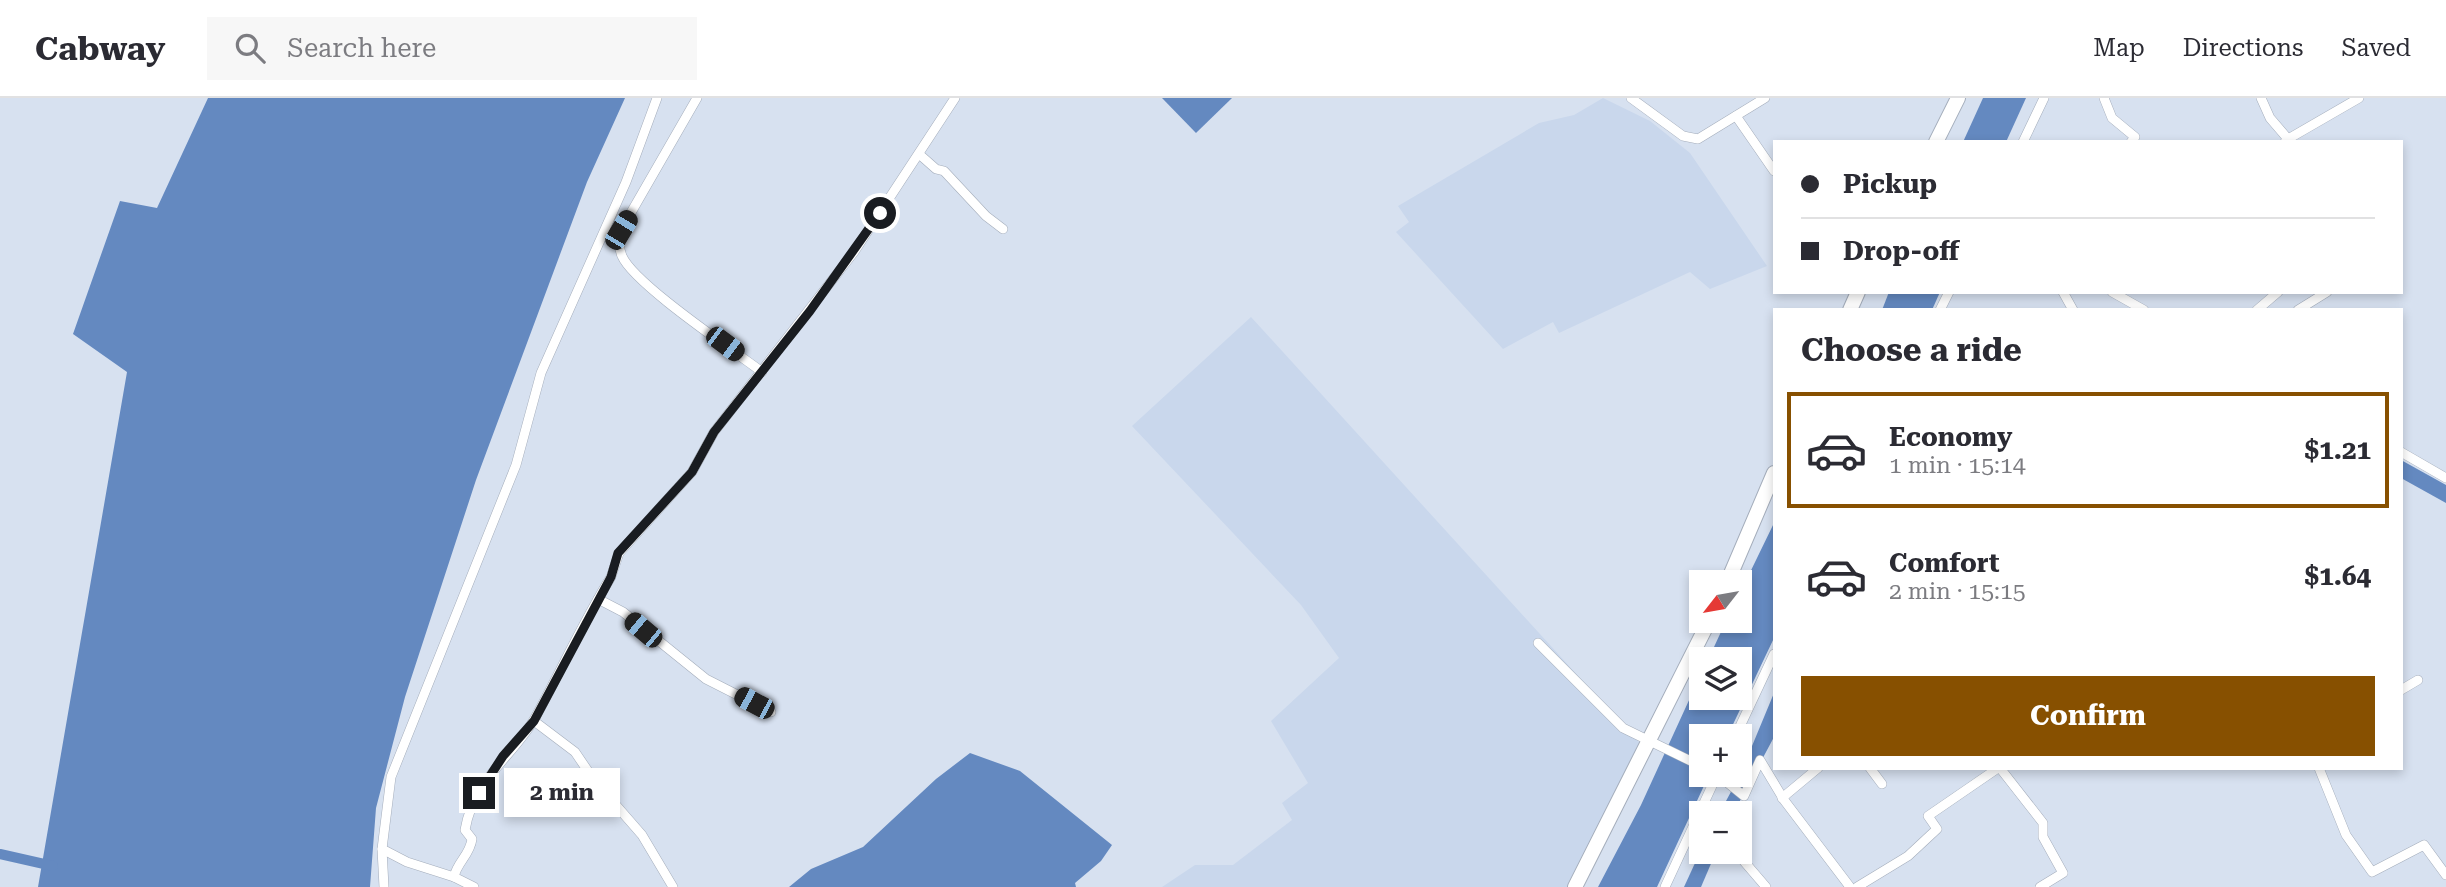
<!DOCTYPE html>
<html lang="en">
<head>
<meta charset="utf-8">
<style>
	body { margin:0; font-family:"Roboto Serif",serif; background:#f7f7f7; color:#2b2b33; height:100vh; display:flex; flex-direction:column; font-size:26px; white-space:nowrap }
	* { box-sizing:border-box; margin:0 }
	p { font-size:23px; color:#7c7c81 }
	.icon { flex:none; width:38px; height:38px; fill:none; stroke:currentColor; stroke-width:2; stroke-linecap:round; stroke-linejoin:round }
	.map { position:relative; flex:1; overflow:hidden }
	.sheet { position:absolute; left:1773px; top:210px; width:630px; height:462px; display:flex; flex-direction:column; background:#fff; border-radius:0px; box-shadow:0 4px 10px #0003 }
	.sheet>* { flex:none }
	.top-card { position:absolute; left:1773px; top:42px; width:630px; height:154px; border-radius:0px; box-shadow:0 4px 10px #0003; display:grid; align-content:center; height:154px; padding:0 28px; background:#fff }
	.needle { width:46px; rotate:239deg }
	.controls { position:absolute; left:1689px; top:472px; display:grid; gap:14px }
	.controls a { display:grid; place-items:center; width:63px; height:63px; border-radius:0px; background:#fff; box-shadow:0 4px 10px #0003; font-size:35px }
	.end { position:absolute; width:32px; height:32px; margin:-16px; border:9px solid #191c21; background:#fff; box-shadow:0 0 0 4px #fff }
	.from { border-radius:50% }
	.bubble { position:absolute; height:49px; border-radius:0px; background:#fff; box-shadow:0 4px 10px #0003; font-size:23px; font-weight:700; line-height:49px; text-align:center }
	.car { position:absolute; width:21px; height:42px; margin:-21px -10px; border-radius:9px; box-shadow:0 0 5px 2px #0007; background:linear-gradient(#222 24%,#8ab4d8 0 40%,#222 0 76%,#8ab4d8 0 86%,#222 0) }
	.top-card b { display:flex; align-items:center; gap:24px; height:66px; font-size:26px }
	.top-card b+b { border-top:2px solid #e1e1e2 }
	.top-card i { width:18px; height:18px; background:#2b2b33 }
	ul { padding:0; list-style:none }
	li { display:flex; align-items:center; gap:21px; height:116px; margin:0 14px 10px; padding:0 14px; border:4px solid transparent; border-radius:0px }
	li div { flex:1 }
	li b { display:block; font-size:26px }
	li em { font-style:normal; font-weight:700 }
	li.selected { border-color:#875000 }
	li>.icon { width:63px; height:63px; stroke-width:1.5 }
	h2 { padding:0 28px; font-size:32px; line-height:84px }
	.cta { display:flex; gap:14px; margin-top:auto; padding:14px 28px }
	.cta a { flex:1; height:80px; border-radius:0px; background:#875000; color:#fff; font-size:28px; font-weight:700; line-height:80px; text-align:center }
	header { display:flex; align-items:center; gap:42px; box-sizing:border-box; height:98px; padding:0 35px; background:#fff; border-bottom:2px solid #e1e1e2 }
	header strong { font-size:33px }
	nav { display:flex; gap:38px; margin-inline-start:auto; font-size:24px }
	.search { width:490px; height:63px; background:#f7f7f7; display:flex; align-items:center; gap:18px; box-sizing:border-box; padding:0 24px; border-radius:0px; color:#7c7c81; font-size:26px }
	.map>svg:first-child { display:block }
	.built { fill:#c9d7ec }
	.water { fill:#6489c0 }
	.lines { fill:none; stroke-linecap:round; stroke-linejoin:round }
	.canal { stroke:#6489c0; stroke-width:10 }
	.street-casing { stroke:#a4adbb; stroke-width:10 }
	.primary-casing { stroke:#a4adbb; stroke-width:16 }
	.street { stroke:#fff; stroke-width:9 }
	.primary { stroke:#fff; stroke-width:14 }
	.route { stroke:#191c21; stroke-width:9 }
</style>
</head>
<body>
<header>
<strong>Cabway</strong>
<div class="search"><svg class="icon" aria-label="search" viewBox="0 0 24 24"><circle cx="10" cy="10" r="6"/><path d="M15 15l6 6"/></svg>Search here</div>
<nav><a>Map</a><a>Directions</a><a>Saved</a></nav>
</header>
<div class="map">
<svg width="2446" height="789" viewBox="0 0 2446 789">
	<rect width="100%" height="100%" fill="#d7e1f0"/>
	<!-- built -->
	<g class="built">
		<polygon points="1603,0 1650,23 1690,55 1767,168 1710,191 1690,174 1559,235 1553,224 1503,251 1396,134 1409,124 1398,108 1539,25 1574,17"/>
		<polygon points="1251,219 1642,648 1570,789 1162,789 1195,767 1233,767 1292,722 1282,705 1308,685 1271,623 1339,560 1301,507 1132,328"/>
	</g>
	<!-- water -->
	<g class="water">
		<polygon points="208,0 625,0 587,84 476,382 405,599 376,710 370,789 38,789 127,274 73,236 120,103 157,110"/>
		<polygon points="1162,0 1232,0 1196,35"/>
		<polygon points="1983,0 2026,0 2006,44 1963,44"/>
		<polygon points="1889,194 1940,194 1932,212 1882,212"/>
		<polygon points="2401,362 2446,387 2446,405 2401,380"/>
		<polygon points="1774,425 1774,540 1727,639 1701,639 1701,677 1709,677 1657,789 1598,789 1641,707 1701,576 1701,600 1740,600 1740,562 1708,562 1726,523 1740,523 1740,495"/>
		<polygon points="1774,595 1774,639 1733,716 1719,716 1740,677"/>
		<polygon points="970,655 1020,673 1112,747 1101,763 1075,785 1076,789 789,789 811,771 863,749 936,681"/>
		<polygon points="1701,752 1716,754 1701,789 1684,789"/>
	</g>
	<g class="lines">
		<!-- canal -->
		<polyline class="canal" points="0,756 53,768"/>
		<defs>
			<g id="street">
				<path d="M697,0L621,132C619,141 618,149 622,158C634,186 733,252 762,274"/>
				<polyline points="1631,0 1683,38 1698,41 1765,0"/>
				<polyline points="2104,0 2112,20 2135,39 2131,44"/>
				<polyline points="2261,0 2270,20 2288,41 2285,44"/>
				<polyline points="1736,18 1774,73"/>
				<polyline points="2288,41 2359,0"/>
				<polyline points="2023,44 2044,0"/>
				<polyline points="919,56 936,71 944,73 986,118 1003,131"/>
				<polyline points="2063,194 2073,212"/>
				<polyline points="2112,194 2144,212"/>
				<polyline points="1940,212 1949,194"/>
				<polyline points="2257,212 2278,194"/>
				<polyline points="2298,212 2327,194"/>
				<polyline points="2401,354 2446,380"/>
				<polyline points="598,501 623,514 706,581 771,614"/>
				<polyline points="1538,545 1623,630 1701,668"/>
				<polyline points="2401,592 2418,582"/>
				<polyline points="534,623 575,654 594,682 642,737 673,789"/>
				<polyline points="1735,639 1774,556"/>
				<polyline points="1870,670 1882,686"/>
				<polyline points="2000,670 2043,725 2043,739 2063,775 2040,789"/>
				<polyline points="2319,670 2346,737 2372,774 2424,747 2446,777"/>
				<polyline points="1718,677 1744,698 1760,662 1784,702 1850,789"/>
				<polyline points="1782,700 1818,670"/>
				<polyline points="382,751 407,764 454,779"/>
				<polyline points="1736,754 1766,789"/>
				<polyline points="384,789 382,751 391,679 516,367 541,275 626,84 657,0"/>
				<path d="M474,789L454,779C457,764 470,757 472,741L465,732C474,680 512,660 535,620C561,573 583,524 611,479L619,455L692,374L714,334L854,154L955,0"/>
				<polyline points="1665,789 1717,677"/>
				<polyline points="1857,789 1908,758 1937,731 1928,718 1998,670"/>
			</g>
			<g id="primary">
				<polyline points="1936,44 1958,0"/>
				<polyline points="1850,212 1858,194"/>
				<polyline points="1727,485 1774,375"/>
				<polyline points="1575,789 1709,523"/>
			</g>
		</defs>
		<!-- street casing -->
		<use href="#street" class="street-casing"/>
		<!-- primary casing -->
		<use href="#primary" class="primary-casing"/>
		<!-- street -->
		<use href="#street" class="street"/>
		<!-- primary -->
		<use href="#primary" class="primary"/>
	</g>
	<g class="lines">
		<!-- route -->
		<polyline class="route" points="479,695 503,658 534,623 611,479 618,455 692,374 714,334 810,213 880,115"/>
	</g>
</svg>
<div class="controls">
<a><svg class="needle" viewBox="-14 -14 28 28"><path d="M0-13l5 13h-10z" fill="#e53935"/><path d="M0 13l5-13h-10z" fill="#7c7c81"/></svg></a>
<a><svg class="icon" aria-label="layers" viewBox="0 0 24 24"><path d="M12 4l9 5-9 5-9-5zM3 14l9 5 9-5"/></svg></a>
<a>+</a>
<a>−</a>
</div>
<i class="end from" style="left:880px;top:115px"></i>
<i class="end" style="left:479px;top:695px"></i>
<div class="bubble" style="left:504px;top:670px;width:116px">2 min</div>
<i class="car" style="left:621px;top:132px;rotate:31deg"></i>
<i class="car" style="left:725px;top:246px;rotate:127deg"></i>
<i class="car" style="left:643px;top:532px;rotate:310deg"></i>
<i class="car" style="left:754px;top:605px;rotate:298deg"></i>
<div class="top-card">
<b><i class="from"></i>Pickup</b>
<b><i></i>Drop-off</b>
</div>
<section class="sheet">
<h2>Choose a ride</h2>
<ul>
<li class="selected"><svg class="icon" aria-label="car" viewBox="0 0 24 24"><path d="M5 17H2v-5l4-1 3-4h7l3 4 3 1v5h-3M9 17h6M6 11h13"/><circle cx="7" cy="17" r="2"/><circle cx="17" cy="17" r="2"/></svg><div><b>Economy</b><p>1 min · 15:14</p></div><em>$1.21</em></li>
<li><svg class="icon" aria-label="car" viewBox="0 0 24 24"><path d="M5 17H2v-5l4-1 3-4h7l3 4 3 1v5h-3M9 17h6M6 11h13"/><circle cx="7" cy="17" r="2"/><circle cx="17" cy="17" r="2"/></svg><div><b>Comfort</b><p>2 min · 15:15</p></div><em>$1.64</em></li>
</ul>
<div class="cta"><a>Confirm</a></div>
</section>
</div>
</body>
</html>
